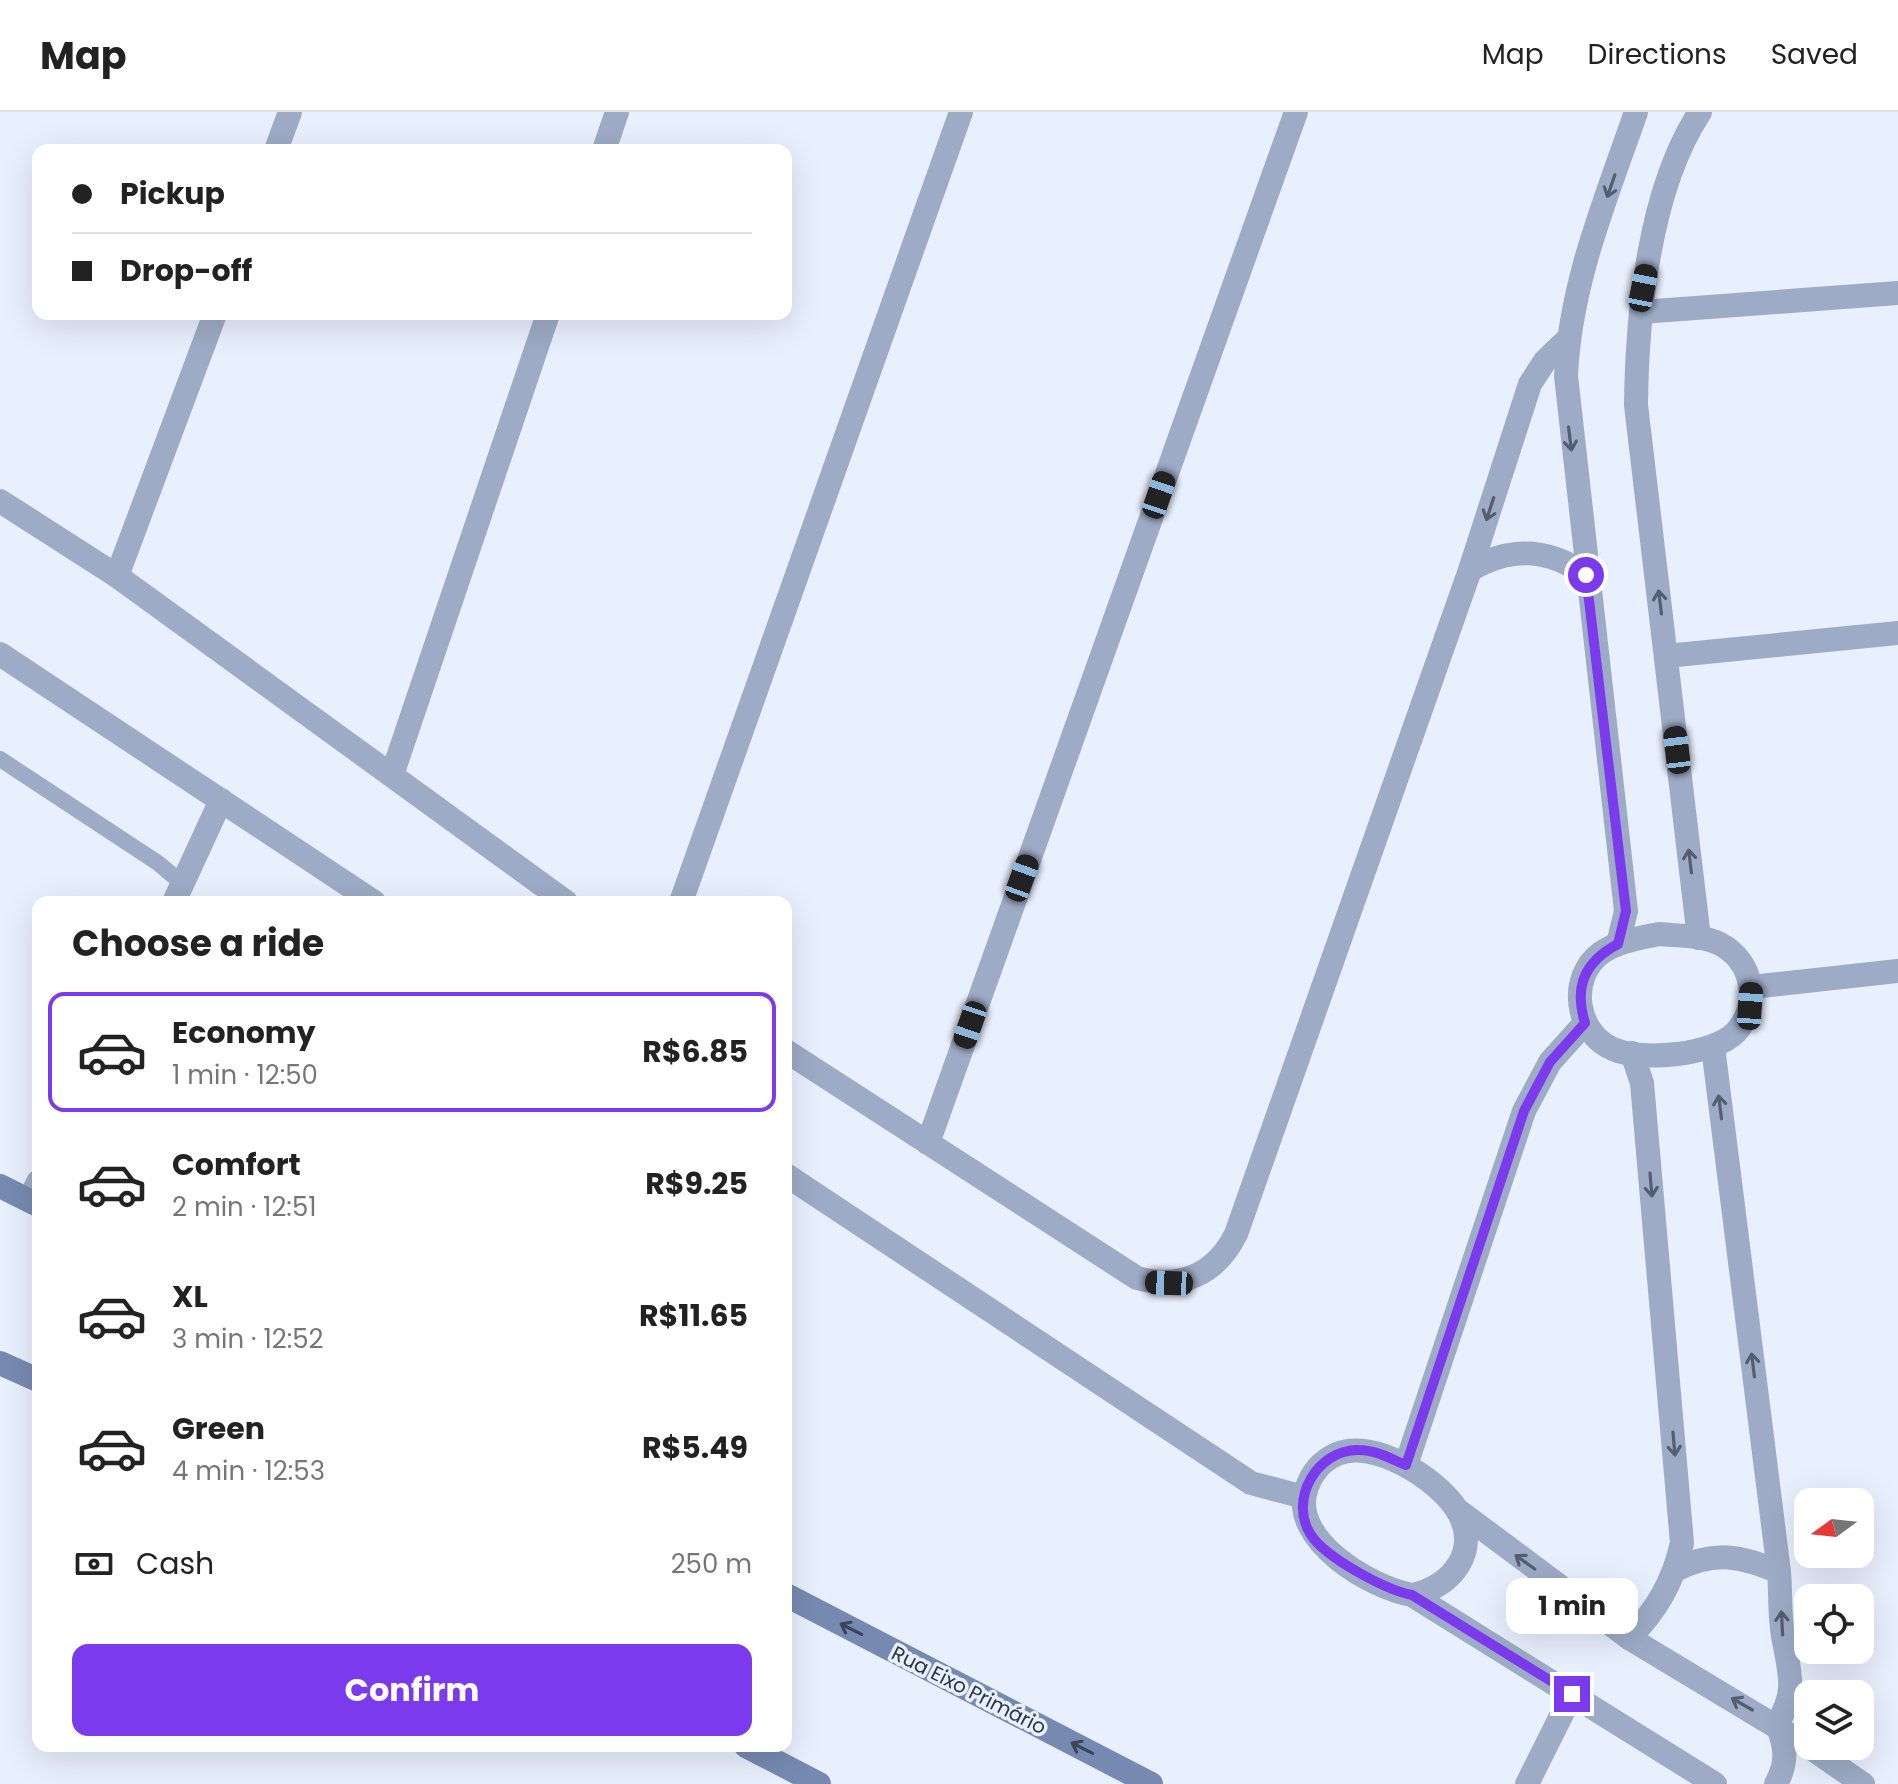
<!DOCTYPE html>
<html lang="en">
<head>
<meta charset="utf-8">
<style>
	body { margin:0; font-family:Poppins,sans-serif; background:#f6f6f6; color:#222; height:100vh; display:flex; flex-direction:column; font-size:30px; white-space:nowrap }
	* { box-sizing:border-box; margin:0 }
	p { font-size:26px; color:#767676 }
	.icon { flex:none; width:44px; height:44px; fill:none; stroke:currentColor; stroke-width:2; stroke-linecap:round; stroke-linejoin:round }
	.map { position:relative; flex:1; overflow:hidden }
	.details { position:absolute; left:32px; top:784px; width:760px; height:856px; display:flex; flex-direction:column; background:#fff; border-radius:16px; box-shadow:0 8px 32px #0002 }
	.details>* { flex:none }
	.hud { position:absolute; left:32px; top:32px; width:760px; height:176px; border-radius:16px; box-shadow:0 8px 32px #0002; display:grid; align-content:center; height:176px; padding:0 40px; background:#fff }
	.needle { width:52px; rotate:255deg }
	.tools { position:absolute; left:1794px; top:1376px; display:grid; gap:16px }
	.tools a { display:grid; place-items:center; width:80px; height:80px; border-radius:16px; background:#fff; box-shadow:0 8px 32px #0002; font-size:40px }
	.end { position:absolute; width:36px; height:36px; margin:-18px; border:10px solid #7c3aed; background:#fff; box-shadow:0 0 0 4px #fff }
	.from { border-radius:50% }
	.bubble { position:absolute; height:56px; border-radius:16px; background:#fff; box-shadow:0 8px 32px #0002; font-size:26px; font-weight:700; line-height:56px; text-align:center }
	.car { position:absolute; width:24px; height:48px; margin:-24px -12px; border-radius:10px; box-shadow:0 0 6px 2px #0007; background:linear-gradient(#222 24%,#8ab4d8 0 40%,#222 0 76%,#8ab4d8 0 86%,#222 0) }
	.hud b { display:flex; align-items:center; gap:28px; height:76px; font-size:30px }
	.hud b+b { border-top:2px solid #e0e0e0 }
	.hud i { width:20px; height:20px; background:#222 }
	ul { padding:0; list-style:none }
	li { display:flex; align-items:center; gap:24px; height:120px; margin:0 16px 12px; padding:0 24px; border:4px solid transparent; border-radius:16px }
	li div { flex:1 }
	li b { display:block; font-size:30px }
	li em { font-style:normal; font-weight:700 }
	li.current { border-color:#7c3aed }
	li>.icon { width:72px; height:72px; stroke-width:1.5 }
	h2 { padding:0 40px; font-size:36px; line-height:96px }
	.pay { display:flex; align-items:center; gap:20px; height:88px; padding:0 40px; font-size:30px }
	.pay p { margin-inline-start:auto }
	.primary-button { display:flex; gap:16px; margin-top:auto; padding:16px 40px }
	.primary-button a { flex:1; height:92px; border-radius:16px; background:#7c3aed; color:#fff; font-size:32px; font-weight:700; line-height:92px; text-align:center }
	header { display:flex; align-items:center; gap:48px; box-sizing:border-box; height:112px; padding:0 40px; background:#fff; border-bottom:2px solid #e0e0e0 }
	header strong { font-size:38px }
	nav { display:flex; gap:44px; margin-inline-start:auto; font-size:28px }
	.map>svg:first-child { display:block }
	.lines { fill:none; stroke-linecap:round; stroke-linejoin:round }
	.lane { stroke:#9dabc6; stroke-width:16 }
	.street { stroke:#9dabc6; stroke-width:24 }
	.secondary { stroke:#768ab1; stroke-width:24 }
	.oneway { stroke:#555e70 }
	.oneway2 { stroke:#3c4658 }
	.route { stroke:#7c3aed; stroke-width:10 }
	.labels { text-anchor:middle; stroke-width:7; stroke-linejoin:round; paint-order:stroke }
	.street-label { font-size:20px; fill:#2e3542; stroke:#e8effd }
</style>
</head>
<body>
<header>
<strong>Map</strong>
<nav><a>Map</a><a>Directions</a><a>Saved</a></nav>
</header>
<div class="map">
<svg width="1898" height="1672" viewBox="0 0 1898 1672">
	<rect width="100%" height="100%" fill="#e8effd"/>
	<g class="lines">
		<!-- lane -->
		<polyline class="lane" points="0,647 158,751 183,772"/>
		<!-- street -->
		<g class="street">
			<polyline points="276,38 290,0"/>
			<polyline points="604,38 617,0"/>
			<polyline points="1641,200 1898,181"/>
			<polyline points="0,389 117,464 566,790"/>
			<path d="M1470,458C1511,434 1548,436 1586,463"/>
			<polyline points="117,464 215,202"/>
			<polyline points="0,542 374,790"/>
			<polyline points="1666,544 1898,521"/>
			<polyline points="392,663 548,202"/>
			<polyline points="174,790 221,688"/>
			<polyline points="681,790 961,0"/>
			<path d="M1659,822C1678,824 1703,823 1720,832C1753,849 1761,892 1736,920C1714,943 1642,950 1613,937C1575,921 1568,865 1601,841C1618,829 1640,826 1659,822Z"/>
			<path d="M1699,826L1636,293C1637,203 1649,77 1700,0"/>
			<path d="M1618,832L1626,799L1566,264C1570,171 1606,87 1636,0"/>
			<polyline points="1751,875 1898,859"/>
			<path d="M1713,935L1779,1460C1781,1482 1779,1507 1784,1529C1790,1563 1797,1580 1777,1612C1786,1636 1788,1650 1776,1672"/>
			<path d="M786,939L1137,1166C1181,1178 1216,1162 1236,1122L1470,458L1530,272L1545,249L1568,227"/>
			<polyline points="928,1031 1296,0"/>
			<polyline points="786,1063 1251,1371 1304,1385"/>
			<polyline points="29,1088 38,1070"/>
			<polyline points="1406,1353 1524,999 1550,950 1585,911"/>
			<polyline points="1459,1399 1629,1526 1808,1634"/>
			<path d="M1676,1458C1714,1438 1742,1444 1779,1460"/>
			<path d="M1412,1483C1451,1476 1482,1438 1457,1398C1438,1367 1373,1326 1337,1342C1321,1349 1311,1362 1306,1378C1290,1428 1371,1476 1412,1483L1715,1672"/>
			<path d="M1629,1526C1657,1498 1673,1470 1682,1431L1642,971L1632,941"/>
			<polyline points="1808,1634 1863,1672"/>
			<polyline points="1527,1672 1572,1582"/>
		</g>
		<!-- secondary -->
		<g class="secondary">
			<polyline points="0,1074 38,1093"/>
			<polyline points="0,1251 38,1268"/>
			<polyline points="786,1483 1151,1672"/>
			<polyline points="746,1634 819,1672"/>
		</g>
	</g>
	<!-- one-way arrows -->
	<defs><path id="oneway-shaft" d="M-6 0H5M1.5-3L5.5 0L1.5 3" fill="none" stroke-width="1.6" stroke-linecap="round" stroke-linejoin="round" transform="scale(2)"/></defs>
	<g class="oneway">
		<use href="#oneway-shaft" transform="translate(1611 74) rotate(109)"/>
		<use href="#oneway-shaft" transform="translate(1570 327) rotate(83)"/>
		<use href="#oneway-shaft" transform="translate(1490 397) rotate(108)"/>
		<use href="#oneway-shaft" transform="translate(1660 490) rotate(-97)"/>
		<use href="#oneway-shaft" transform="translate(1690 749) rotate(-97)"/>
		<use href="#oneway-shaft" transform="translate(1720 995) rotate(-97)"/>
		<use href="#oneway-shaft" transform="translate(1651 1073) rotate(85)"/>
		<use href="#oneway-shaft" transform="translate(1753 1253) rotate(-97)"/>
		<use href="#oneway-shaft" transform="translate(1674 1332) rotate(85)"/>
		<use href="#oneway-shaft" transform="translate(1525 1450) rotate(-144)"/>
		<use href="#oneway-shaft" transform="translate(1782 1511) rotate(-93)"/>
		<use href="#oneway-shaft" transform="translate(1742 1592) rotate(-150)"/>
	</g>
	<g class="oneway2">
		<use href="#oneway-shaft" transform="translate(851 1517) rotate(-153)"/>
		<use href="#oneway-shaft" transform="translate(1082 1636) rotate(-153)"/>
	</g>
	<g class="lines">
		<!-- route -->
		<path class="route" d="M1572,1582L1412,1483C1386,1478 1326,1446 1311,1423C1288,1388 1317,1337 1359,1338C1376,1338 1391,1347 1406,1353L1524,999L1550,950L1585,911C1574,875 1584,850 1618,832L1626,799L1586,463"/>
	</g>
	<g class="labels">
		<!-- street labels -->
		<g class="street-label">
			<text transform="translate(969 1578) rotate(27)" y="7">Rua Eixo Primário</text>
		</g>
	</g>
</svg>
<div class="tools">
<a><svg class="needle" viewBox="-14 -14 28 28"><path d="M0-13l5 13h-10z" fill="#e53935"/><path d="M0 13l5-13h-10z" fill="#767676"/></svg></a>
<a><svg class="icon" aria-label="locate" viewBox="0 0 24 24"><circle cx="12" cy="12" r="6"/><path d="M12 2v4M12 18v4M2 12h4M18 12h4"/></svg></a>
<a><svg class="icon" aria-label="layers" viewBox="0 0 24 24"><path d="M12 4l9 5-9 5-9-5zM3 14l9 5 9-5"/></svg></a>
</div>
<i class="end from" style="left:1586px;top:463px"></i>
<i class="end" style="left:1572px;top:1582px"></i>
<div class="bubble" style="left:1506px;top:1466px;width:132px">1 min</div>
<i class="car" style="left:1643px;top:176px;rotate:11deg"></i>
<i class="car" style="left:1159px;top:383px;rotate:19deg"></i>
<i class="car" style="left:1677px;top:638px;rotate:353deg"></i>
<i class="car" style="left:1022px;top:766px;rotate:20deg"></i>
<i class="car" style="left:1750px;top:894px;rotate:4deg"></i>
<i class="car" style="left:970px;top:913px;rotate:199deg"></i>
<i class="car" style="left:1169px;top:1171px;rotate:272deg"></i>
<div class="hud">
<b><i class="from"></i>Pickup</b>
<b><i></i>Drop-off</b>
</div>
<section class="details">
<h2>Choose a ride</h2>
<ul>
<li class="current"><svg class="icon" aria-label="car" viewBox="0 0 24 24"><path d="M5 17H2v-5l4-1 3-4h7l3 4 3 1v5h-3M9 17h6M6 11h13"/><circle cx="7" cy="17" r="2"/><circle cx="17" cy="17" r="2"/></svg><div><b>Economy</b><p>1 min · 12:50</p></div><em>R$6.85</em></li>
<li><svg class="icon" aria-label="car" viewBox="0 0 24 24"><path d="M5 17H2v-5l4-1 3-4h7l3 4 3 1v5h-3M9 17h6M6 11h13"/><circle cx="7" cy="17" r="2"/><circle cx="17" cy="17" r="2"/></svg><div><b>Comfort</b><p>2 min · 12:51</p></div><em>R$9.25</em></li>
<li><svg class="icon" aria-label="car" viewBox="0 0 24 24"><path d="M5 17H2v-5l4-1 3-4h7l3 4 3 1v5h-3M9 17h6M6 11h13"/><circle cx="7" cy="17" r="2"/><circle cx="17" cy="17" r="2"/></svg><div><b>XL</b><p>3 min · 12:52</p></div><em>R$11.65</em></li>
<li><svg class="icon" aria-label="car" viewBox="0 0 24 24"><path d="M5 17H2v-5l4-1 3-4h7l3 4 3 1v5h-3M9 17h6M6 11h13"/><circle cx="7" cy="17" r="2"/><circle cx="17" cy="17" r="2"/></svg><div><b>Green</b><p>4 min · 12:53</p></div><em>R$5.49</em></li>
</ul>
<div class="pay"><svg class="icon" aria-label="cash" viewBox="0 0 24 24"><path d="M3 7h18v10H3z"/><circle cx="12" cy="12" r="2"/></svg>Cash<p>250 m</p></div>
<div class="primary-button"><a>Confirm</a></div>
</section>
</div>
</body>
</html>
